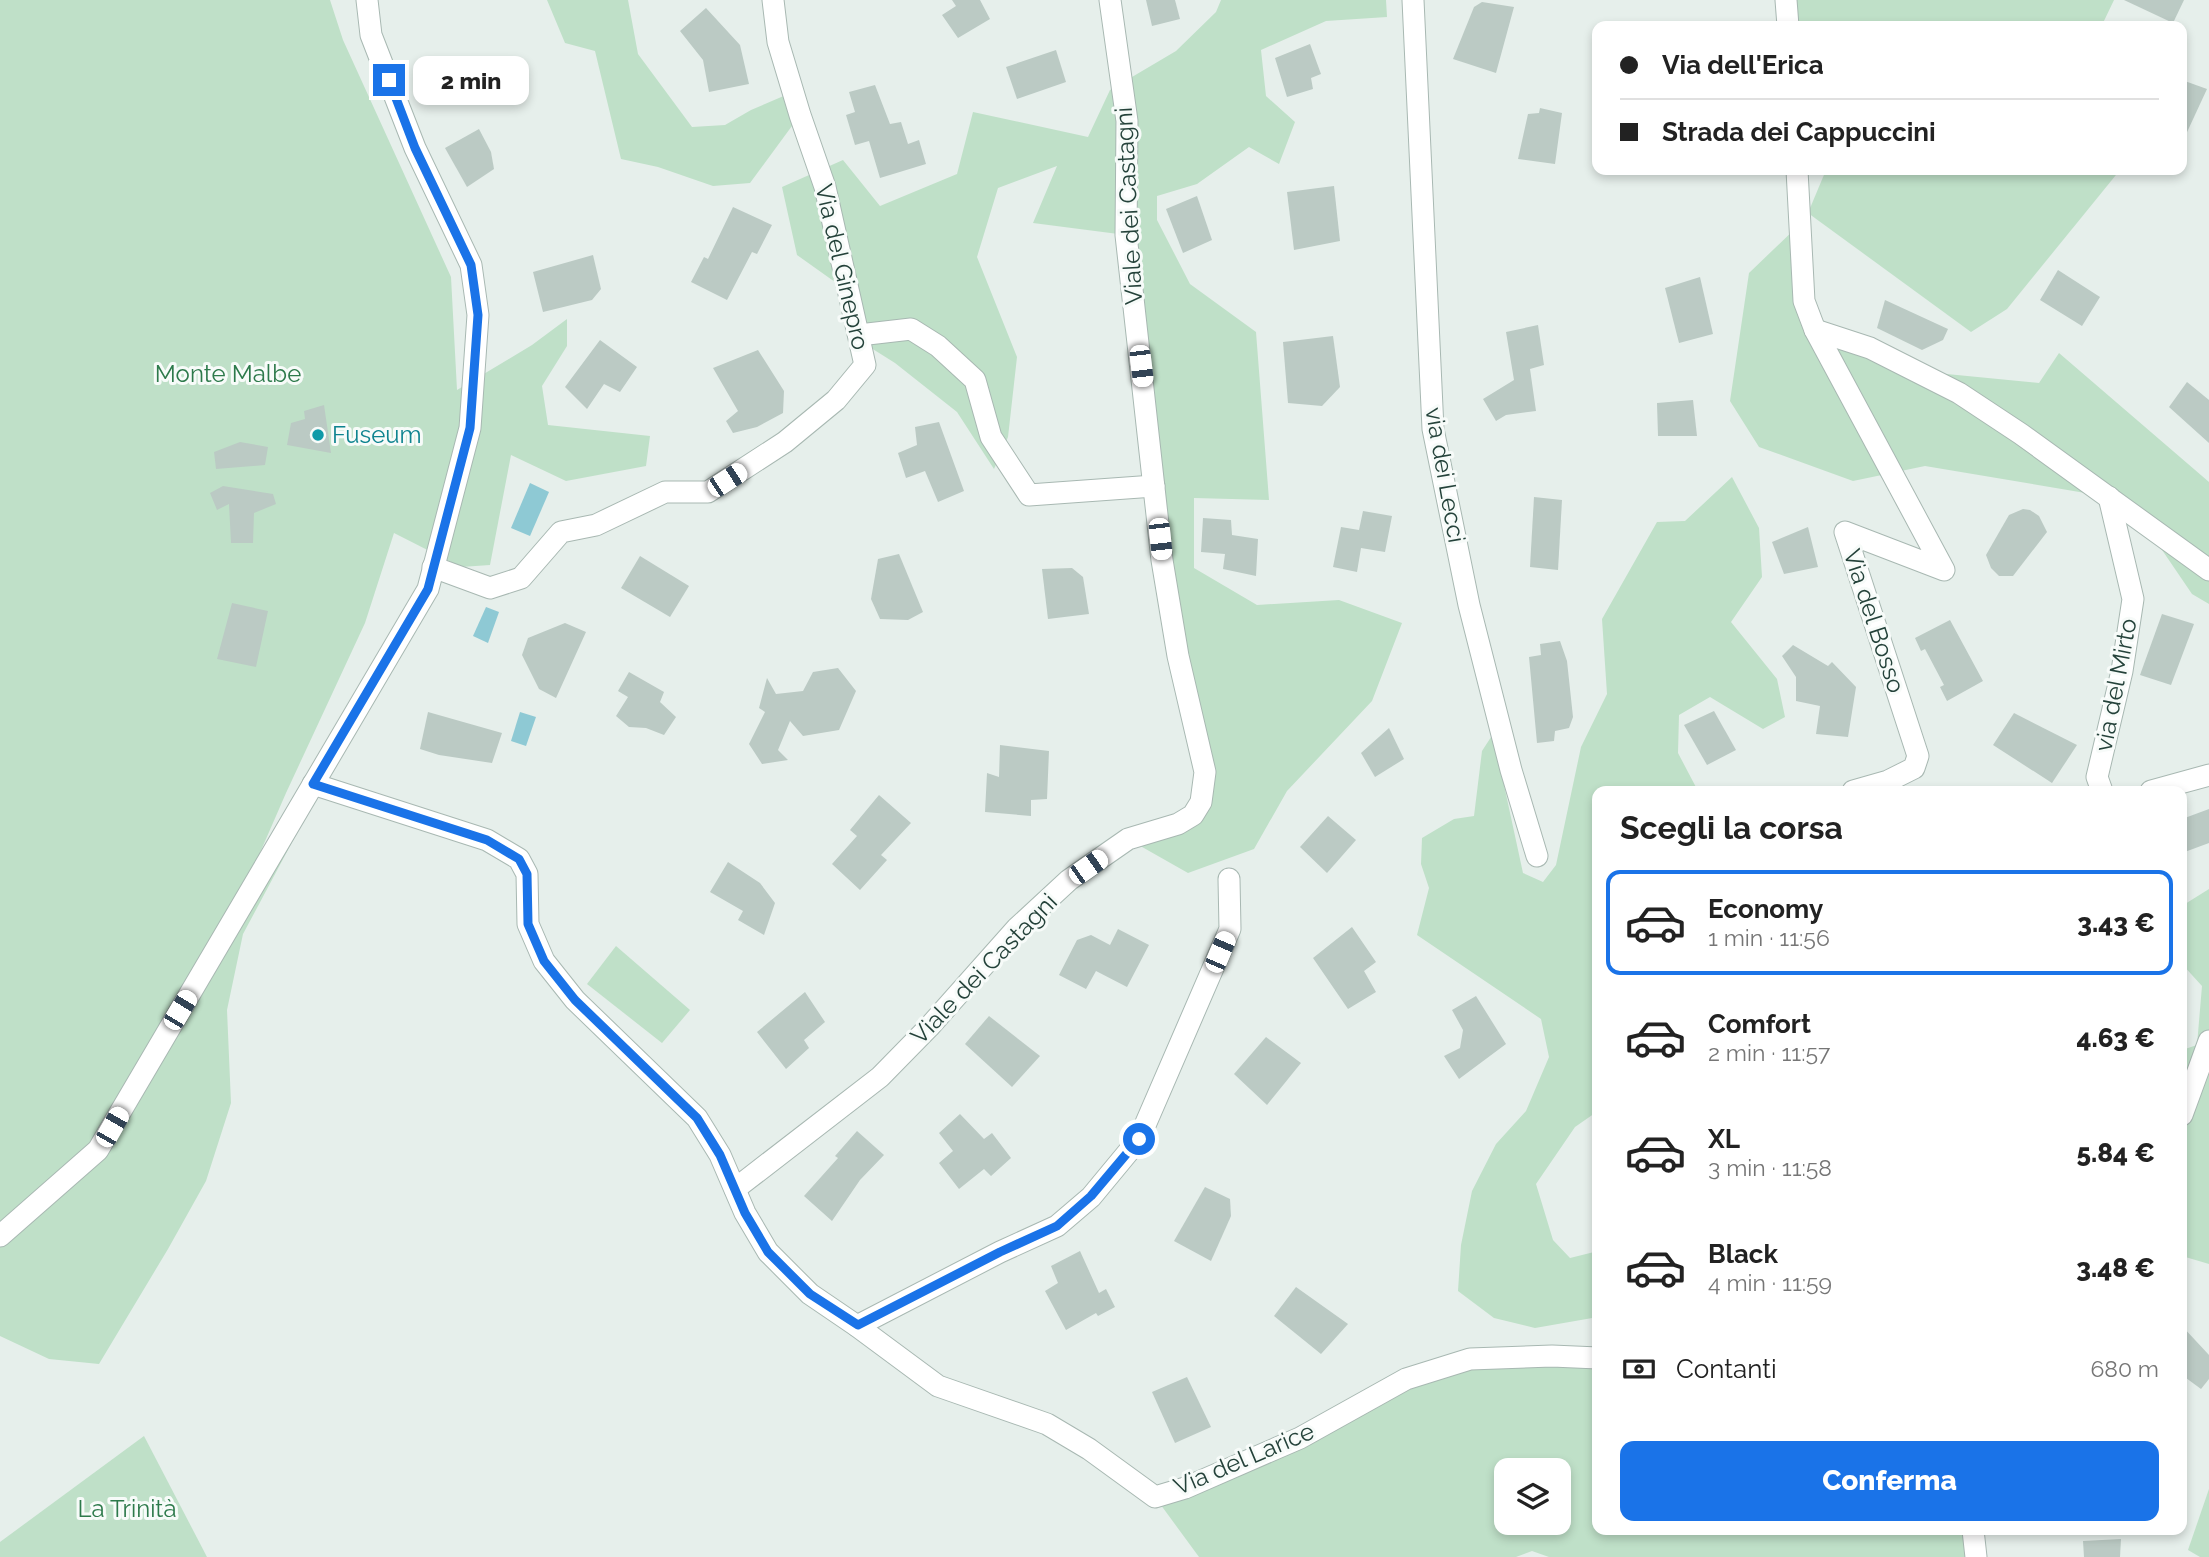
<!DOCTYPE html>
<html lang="it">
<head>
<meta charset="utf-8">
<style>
	body { margin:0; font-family:Raleway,sans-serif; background:#f6f6f6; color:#222; height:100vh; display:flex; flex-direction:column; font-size:26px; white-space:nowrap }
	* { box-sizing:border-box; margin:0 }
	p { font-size:23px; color:#767676 }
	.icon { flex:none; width:38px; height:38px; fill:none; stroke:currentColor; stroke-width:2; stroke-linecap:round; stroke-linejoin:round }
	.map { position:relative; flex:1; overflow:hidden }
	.details { position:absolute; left:1592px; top:786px; width:595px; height:749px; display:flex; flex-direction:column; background:#fff; border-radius:14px; box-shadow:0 4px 10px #0003 }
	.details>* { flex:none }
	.guide { position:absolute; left:1592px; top:21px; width:595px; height:154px; border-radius:14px; box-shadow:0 4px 10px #0003; display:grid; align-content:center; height:154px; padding:0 28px; background:#fff }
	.buttons { position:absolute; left:1494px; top:1458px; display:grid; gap:14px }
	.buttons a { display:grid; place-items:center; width:77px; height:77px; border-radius:14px; background:#fff; box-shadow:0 4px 10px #0003; font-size:35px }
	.end { position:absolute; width:32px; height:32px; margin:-16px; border:9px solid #1a73e8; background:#fff; box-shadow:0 0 0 4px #fff }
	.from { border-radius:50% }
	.bubble { position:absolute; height:49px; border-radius:14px; background:#fff; box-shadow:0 4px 10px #0003; font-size:23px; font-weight:800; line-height:49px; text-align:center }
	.car { position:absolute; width:21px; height:42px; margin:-21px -10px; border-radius:9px; box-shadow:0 0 5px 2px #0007; background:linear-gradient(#fff 24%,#345 0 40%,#fff 0 76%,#345 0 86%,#fff 0) }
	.guide b { display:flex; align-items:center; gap:24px; height:66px; font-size:26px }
	.guide b+b { border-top:2px solid #e0e0e0 }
	.guide i { width:18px; height:18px; background:#222 }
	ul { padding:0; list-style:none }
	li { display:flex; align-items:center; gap:21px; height:105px; margin:0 14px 10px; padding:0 14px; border:4px solid transparent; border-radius:14px }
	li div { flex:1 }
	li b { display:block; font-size:26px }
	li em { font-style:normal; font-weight:800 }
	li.on { border-color:#1a73e8 }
	li>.icon { width:63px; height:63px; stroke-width:1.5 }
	h2 { padding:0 28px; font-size:32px; line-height:84px }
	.pay { display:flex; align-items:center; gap:18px; height:77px; padding:0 28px; font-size:26px }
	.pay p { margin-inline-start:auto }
	.primary-button { display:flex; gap:14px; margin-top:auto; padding:14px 28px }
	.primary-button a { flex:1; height:80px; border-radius:14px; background:#1a73e8; color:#fff; font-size:28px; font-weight:800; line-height:80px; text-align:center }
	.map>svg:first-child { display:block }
	.green { fill:#bfe0c8; fill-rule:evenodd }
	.water { fill:#8ec9d4 }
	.building { fill:#bbcac4 }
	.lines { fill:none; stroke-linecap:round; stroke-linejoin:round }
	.minor-casing { stroke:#a8b8b2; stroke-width:23 }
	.minor { stroke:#fff; stroke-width:21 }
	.route { stroke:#1a73e8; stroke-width:9 }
	.culture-dot { fill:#0f9aa8; stroke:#f7fbf9; stroke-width:2.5 }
	.labels { text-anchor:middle; stroke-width:6; stroke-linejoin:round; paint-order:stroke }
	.street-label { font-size:24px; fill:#24423a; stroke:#f7fbf9 }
	.park-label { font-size:24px; fill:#2d7a4b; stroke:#f7fbf9 }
	.culture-label { font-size:24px; fill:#0d838f; stroke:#f7fbf9; text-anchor:start }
</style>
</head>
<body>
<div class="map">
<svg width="2209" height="1557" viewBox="0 0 2209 1557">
	<rect width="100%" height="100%" fill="#e6efeb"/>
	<!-- green -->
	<g class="green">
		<polygon points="0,0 330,0 343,40 451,277 457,390 532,345 567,319 567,346 542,386 548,425 650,436 646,466 566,481 511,455 490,565 461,567 394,533 365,623 286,793 229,924 314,801 243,934 227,1010 231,1103 206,1181 168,1249 99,1364 49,1359 0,1336"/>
		<polygon points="547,0 628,0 638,54 692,127 725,125 751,110 793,92 800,115 750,183 713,186 658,167 621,159 595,51 565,43"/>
		<polygon points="1221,0 1386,0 1387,17 1326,21 1261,50 1266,96 1295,122 1279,164 1249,147 1197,184 1157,196 1157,220 1190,284 1256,332 1269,500 1194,498 1194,568 1257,605 1339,600 1402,623 1372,701 1287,791 1254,849 1188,873 1128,839 1201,802 1178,656 1126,235 1033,223 1057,166 998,188 977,257 1017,357 1008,437 994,469 957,412 895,363 860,341 849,292 797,255 782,187 843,160 880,206 957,174 973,112 1088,137 1110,90 1176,51 1216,12"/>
		<polygon points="1786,0 2114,0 2103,23 2104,26 1788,26"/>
		<polygon points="1826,170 2120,170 2007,309 1971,332 1808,213"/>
		<polygon points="1800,224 1820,339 1916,371 2039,383 2059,353 2209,482 2209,604 2192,594 2143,522 2109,497 1925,466 1853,481 1759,447 1730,401 1749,273"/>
		<polygon points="1732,477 1759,528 1762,577 1731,622 1777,679 1785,717 1763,729 1710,697 1679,715 1678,753 1698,791 1598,791 1598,1111 1575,1127 1536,1184 1553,1240 1570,1258 1598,1251 1598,1317 1535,1328 1494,1318 1458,1291 1461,1245 1472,1191 1496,1144 1526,1111 1549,1057 1541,1019 1417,935 1429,888 1421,864 1422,838 1454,819 1474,816 1482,751 1493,734 1523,873 1543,882 1556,865 1581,747 1607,694 1602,619 1657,522 1685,521"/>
		<polygon points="2209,889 2209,1264 2182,1256 2182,1050 2197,1045 2202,986 2182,964 2182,911 2185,904"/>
		<polygon points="616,946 690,1010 662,1043 587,984"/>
		<path d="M1598,1358V1530H1973L1976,1557H1549L1532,1551L1516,1557H1199L1155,1497L1406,1379L1477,1359ZM1507,1470H1559V1522H1507Z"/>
		<polygon points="144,1436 207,1557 0,1557 0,1542"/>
		<polygon points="2209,1489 2209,1557 2200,1557 2188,1550"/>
	</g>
	<!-- water -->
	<g class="water">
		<polygon points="530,483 549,492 530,536 511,528"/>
		<polygon points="486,607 499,612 488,643 473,636"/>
		<polygon points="520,712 536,717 526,746 511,741"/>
	</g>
	<!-- building -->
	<g class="building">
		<polygon points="952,0 980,0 990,19 958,38 942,15 956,6"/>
		<polygon points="1146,0 1175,0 1180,19 1152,26"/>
		<polygon points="2124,0 2184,0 2173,23"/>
		<polygon points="1482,2 1514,7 1496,73 1453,59 1474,7"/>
		<polygon points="706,8 740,45 749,84 709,92 703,60 680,31"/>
		<polygon points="1310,44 1321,74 1311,78 1313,89 1287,97 1275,58"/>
		<polygon points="1056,50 1066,82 1017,99 1006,67"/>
		<polygon points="2182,80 2207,89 2182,143"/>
		<polygon points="875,85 890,124 901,122 908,144 919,140 926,164 880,178 869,141 855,145 846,115 855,112 849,92"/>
		<polygon points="1540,108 1562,113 1555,164 1518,159 1528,114 1539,113"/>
		<polygon points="479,129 491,152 494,169 467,187 445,148"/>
		<polygon points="1334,186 1340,241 1294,250 1287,192"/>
		<polygon points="1197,196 1212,240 1183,253 1166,209"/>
		<polygon points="733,207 772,225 757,254 752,252 727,300 691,282 704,257 708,259"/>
		<polygon points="593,255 601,289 592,300 543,312 533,272"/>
		<polygon points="2058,270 2100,297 2082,326 2040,300"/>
		<polygon points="1700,277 1713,334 1679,343 1665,288"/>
		<polygon points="1885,300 1948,329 1943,340 1922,350 1877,328"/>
		<polygon points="1538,325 1544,365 1530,369 1536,411 1506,415 1496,421 1483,399 1514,380 1506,332"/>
		<polygon points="1333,336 1340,387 1322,406 1288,403 1283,342"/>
		<polygon points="600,340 637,367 620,392 604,384 587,409 565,387"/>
		<polygon points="758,350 784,391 783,413 757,427 733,433 726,421 738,411 713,368"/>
		<polygon points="2187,382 2209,400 2209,443 2169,407"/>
		<polygon points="1693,400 1697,436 1658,436 1657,403"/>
		<polygon points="324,405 331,453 287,445 291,423 305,419 304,411"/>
		<polygon points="939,422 964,491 938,502 925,471 906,478 898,453 917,445 915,427"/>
		<polygon points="240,442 268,447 265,465 216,469 214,452"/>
		<polygon points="223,486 273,494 276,504 254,513 253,543 231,543 229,504 217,510 210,493"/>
		<polygon points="1534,497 1562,500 1558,570 1530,567"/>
		<polygon points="2023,509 2030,510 2039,516 2047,532 2013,576 1999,576 1991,568 1986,555 2009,515"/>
		<polygon points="1363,511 1392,516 1385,552 1361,548 1357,572 1333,567 1341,527 1359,530"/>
		<polygon points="1203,518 1231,520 1232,535 1258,539 1256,576 1223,569 1225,554 1201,552"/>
		<polygon points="1808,527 1818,567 1784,574 1772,542"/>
		<polygon points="899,554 923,612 908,620 880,619 871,599 878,559"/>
		<polygon points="640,556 689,586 670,617 621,588"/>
		<polygon points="1072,568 1083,577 1089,614 1048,619 1042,569"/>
		<polygon points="232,603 268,611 256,667 217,659"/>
		<polygon points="2162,614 2194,624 2171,685 2140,675"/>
		<polygon points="1950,620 1983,681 1947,701 1940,687 1944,685 1925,649 1921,651 1915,638"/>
		<polygon points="565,623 586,632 556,698 539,689 522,655 528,638"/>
		<polygon points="1560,641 1567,661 1573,717 1569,728 1555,731 1554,741 1537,743 1529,657 1541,655 1540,644"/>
		<polygon points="1793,645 1828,666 1832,662 1856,687 1848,737 1816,734 1820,706 1796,701 1796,677 1782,656"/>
		<polygon points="838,668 856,691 839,730 803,736 790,721 778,750 788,760 762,764 749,744 765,712 759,708 767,678 776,694 803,691 813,672"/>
		<polygon points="629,672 664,692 660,702 676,717 664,735 646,728 629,727 616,716 628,697 618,691"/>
		<polygon points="1714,711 1736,750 1707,765 1684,725"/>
		<polygon points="428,712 502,733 492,763 439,755 420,749"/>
		<polygon points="2014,713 2077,745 2052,783 1993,745"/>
		<polygon points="1389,728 1404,759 1375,777 1361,753"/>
		<polygon points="1000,745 1049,751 1047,799 1031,800 1031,816 985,812 987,773 999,777"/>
		<polygon points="879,795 911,823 881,855 887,860 860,890 832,864 857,836 850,830"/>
		<polygon points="2209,809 2209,843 2182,853 2182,819"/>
		<polygon points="1328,816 1356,840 1327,873 1300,847"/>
		<polygon points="728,862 760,883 775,903 764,935 738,920 743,911 710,892"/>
		<polygon points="1352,927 1376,962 1364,971 1376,992 1348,1009 1313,958"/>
		<polygon points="1118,929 1149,945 1127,987 1096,971 1086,989 1059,975 1077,940 1091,935 1110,945"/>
		<polygon points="805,992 825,1022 804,1040 809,1048 786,1069 757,1032"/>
		<polygon points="1476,996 1506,1044 1459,1079 1444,1056 1460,1048 1463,1030 1452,1010"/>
		<polygon points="989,1016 1040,1056 1012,1087 965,1044"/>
		<polygon points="1266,1037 1301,1063 1267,1105 1234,1074"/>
		<polygon points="960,1114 984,1139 992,1133 1011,1158 991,1176 984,1169 959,1189 939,1163 953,1151 939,1133"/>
		<polygon points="857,1131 884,1155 860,1180 832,1221 804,1196 838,1158 835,1156"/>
		<polygon points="1205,1187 1230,1199 1231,1216 1211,1261 1174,1241"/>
		<polygon points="1080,1251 1099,1293 1106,1289 1115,1307 1098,1316 1096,1313 1066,1330 1045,1291 1058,1283 1051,1266"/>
		<polygon points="1296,1287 1348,1324 1321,1354 1274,1316"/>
		<polygon points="2182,1326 2209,1355 2209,1379 2201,1389 2182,1375"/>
		<polygon points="1187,1377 1211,1427 1175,1443 1152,1392"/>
		<polygon points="2121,1539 2120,1557 2084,1557 2083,1541"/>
	</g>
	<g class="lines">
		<defs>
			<g id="minor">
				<polyline points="1413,0 1433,429 1469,605 1511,770 1537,856"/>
				<polyline points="1786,0 1788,26"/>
				<polyline points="1797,170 1804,301 1815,330 1944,570 1845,532 1918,756 1914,768 1888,781 1853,791"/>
				<polyline points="1815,330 1870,348 1959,393 2021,434 2209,570"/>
				<polyline points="859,335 911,329 938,346 975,380 991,437 1029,495 1154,486"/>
				<polyline points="433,567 490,588 521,578 561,532 596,525 665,492 708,492 785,442 836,400 865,365 825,187 800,115 778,42 773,0"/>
				<polyline points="313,784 487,840 519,859 527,874 528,924 544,961 575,1000 697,1118 720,1155 745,1213 768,1252 810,1294 857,1326 938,1386 1047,1424 1089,1449 1155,1497 1185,1488 1300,1438 1406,1379 1470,1359 1552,1356 1598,1358"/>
				<polyline points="2102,791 2097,777 2122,671 2133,599 2109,497"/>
				<polyline points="2151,791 2209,775"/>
				<polyline points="2182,1115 2209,1041"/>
				<polyline points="735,1189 880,1077 929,1027 1017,928 1069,880 1128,839 1178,824 1193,815 1201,802 1205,772 1178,656 1162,560 1126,235 1127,121 1110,0"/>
				<polyline points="0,1236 98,1150 428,589 470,428 478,315 471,265 415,148 371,35 367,0"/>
				<polyline points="857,1326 1000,1252 1057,1226 1091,1197 1139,1139 1230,929 1229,879"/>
				<polyline points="1973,1530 1976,1557"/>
			</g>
		</defs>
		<!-- minor casing -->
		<use href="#minor" class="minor-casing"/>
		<!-- minor -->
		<use href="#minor" class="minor"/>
	</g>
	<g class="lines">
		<!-- route -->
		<polyline class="route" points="389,80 415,148 471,265 478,315 470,428 428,589 313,784 487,840 519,859 527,874 528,924 544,961 575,1000 697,1118 720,1155 745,1213 768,1252 810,1294 858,1325 1000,1252 1057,1226 1091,1196 1139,1139"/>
	</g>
	<!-- markers -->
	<circle class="culture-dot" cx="318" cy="435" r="7"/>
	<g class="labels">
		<!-- street labels -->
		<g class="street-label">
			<text transform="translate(1129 206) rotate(-93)" y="8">Viale dei Castagni</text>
			<text transform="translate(842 267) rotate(77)" y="8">Via del Ginepro</text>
			<text transform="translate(1445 475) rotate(80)" y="8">via dei Lecci</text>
			<text transform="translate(1874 621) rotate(72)" y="8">Via del Bosso</text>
			<text transform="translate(2116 685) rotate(-79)" y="8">via del Mirto</text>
			<text transform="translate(984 969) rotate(-46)" y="8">Viale dei Castagni</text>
			<text transform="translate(1244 1459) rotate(-23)" y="8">Via del Larice</text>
		</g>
		<!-- park labels -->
		<g class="park-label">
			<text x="228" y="382">Monte Malbe</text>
			<text x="127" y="1517">La Trinità</text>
		</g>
		<!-- culture labels -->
		<g class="culture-label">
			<text x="332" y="443">Fuseum</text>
		</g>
	</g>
</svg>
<div class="buttons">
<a><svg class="icon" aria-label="layers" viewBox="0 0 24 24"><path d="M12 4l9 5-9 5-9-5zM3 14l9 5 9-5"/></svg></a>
</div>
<i class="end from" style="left:1139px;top:1139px"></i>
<i class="end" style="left:389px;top:80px"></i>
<div class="bubble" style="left:413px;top:56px;width:116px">2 min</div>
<i class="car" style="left:1141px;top:366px;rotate:173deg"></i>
<i class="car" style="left:727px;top:480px;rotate:57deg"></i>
<i class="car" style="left:1160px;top:539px;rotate:174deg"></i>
<i class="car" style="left:1088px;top:867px;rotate:55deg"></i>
<i class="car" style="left:1220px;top:952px;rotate:23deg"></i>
<i class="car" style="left:180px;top:1010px;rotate:31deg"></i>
<i class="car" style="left:112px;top:1127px;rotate:30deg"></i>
<div class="guide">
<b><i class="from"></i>Via dell'Erica</b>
<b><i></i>Strada dei Cappuccini</b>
</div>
<section class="details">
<h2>Scegli la corsa</h2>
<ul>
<li class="on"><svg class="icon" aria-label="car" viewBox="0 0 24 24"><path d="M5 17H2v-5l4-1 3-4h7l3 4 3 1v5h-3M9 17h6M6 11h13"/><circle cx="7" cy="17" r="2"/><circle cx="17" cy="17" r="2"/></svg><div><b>Economy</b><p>1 min · 11:56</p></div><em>3.43 €</em></li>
<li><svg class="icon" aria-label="car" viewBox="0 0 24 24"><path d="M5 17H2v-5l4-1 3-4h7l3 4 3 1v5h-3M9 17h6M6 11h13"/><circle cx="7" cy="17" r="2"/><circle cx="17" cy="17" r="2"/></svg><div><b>Comfort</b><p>2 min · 11:57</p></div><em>4.63 €</em></li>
<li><svg class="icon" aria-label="car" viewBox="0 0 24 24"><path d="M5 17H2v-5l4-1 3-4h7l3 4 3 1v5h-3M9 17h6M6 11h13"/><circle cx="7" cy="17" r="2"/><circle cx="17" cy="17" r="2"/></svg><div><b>XL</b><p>3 min · 11:58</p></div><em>5.84 €</em></li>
<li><svg class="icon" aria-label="car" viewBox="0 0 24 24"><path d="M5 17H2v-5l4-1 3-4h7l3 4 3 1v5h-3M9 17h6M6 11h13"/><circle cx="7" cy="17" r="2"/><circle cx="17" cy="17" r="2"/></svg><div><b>Black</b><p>4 min · 11:59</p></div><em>3.48 €</em></li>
</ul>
<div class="pay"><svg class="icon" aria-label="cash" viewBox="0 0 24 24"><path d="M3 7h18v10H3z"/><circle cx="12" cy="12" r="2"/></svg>Contanti<p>680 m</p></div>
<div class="primary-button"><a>Conferma</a></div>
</section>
</div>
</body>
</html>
